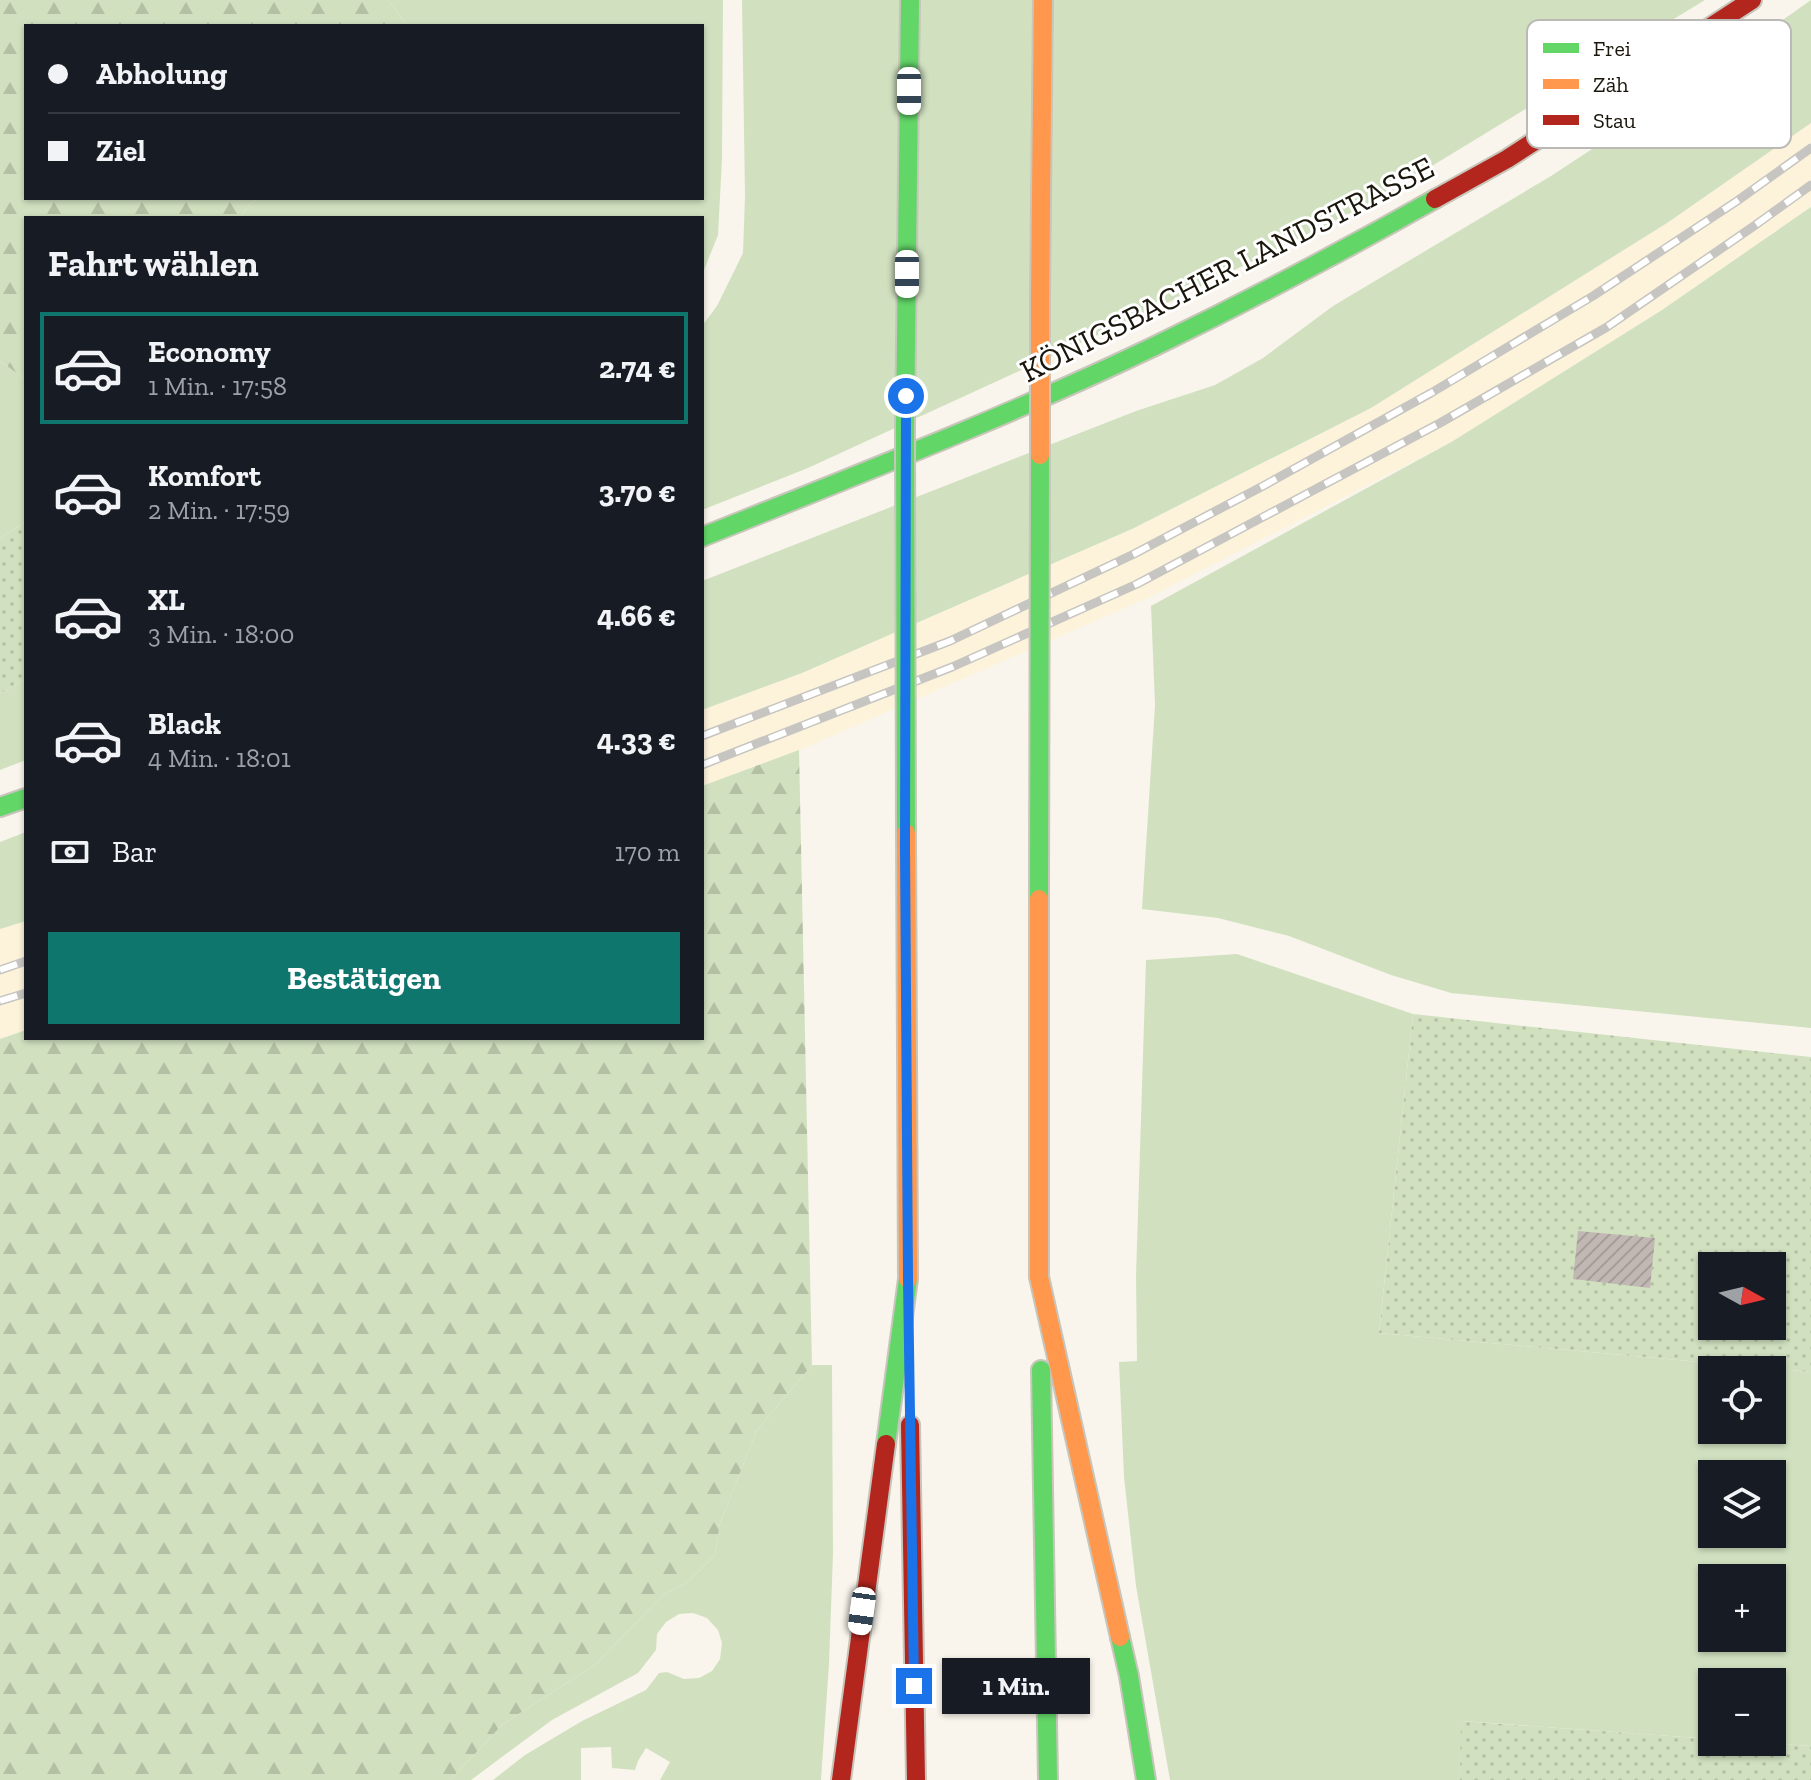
<!DOCTYPE html>
<html lang="de">
<head>
<meta charset="utf-8">
<style>
	body { margin:0; font-family:"Zilla Slab",serif; background:#20242c; color:#f1f3f6; height:100vh; display:flex; flex-direction:column; font-size:30px; white-space:nowrap }
	* { box-sizing:border-box; margin:0 }
	p { font-size:26px; color:#9ea1a6 }
	.icon { flex:none; width:44px; height:44px; fill:none; stroke:currentColor; stroke-width:2; stroke-linecap:round; stroke-linejoin:round }
	.map { position:relative; flex:1; overflow:hidden }
	.side { position:absolute; left:24px; top:216px; width:680px; height:824px; display:flex; flex-direction:column; background:#171b24; border-radius:0px; box-shadow:0 2px 6px #0004 }
	.side>* { flex:none }
	.hud { position:absolute; left:24px; top:24px; width:680px; height:176px; border-radius:0px; box-shadow:0 2px 6px #0004; display:grid; align-content:center; height:176px; padding:0 24px; background:#171b24 }
	.needle { width:52px; rotate:98deg }
	.tools { position:absolute; left:1698px; top:1252px; display:grid; gap:16px }
	.tools a { display:grid; place-items:center; width:88px; height:88px; border-radius:0px; background:#171b24; box-shadow:0 2px 6px #0004; font-size:40px }
	.end { position:absolute; width:36px; height:36px; margin:-18px; border:10px solid #1a73e8; background:#fff; box-shadow:0 0 0 4px #fff }
	.from { border-radius:50% }
	.bubble { position:absolute; height:56px; border-radius:0px; background:#171b24; box-shadow:0 2px 6px #0004; font-size:26px; font-weight:800; line-height:56px; text-align:center }
	.car { position:absolute; width:24px; height:48px; margin:-24px -12px; border-radius:10px; box-shadow:0 0 6px 2px #0007; background:linear-gradient(#fff 24%,#345 0 40%,#fff 0 76%,#345 0 86%,#fff 0) }
	.hud b { display:flex; align-items:center; gap:28px; height:76px; font-size:30px }
	.hud b+b { border-top:2px solid #363941 }
	.hud i { width:20px; height:20px; background:#f1f3f6 }
	ul { padding:0; list-style:none }
	li { display:flex; align-items:center; gap:24px; height:112px; margin:0 16px 12px; padding:0 8px; border:4px solid transparent; border-radius:0px }
	li div { flex:1 }
	li b { display:block; font-size:30px }
	li em { font-style:normal; font-weight:800 }
	li.current { border-color:#0f766e }
	li>.icon { width:72px; height:72px; stroke-width:1.5 }
	h2 { padding:0 24px; font-size:36px; line-height:96px }
	.pay { display:flex; align-items:center; gap:20px; height:88px; padding:0 24px; font-size:30px }
	.pay p { margin-inline-start:auto }
	.action { display:flex; gap:16px; margin-top:auto; padding:16px 24px }
	.action a { flex:1; height:92px; border-radius:0px; background:#0f766e; color:#fff; font-size:32px; font-weight:800; line-height:92px; text-align:center }
	.map>svg:first-child { display:block }
	.built { fill:#fcf3da }
	.green { fill:#d1e1c0; fill-rule:evenodd }
	.forest { fill:url(#forest-firs) }
	.garden { fill:url(#garden-dots); fill-rule:evenodd }
	.building { fill:url(#building-hatch) }
	.lines { fill:none; stroke-linecap:round; stroke-linejoin:round }
	.fast-casing { stroke:#c8c5bb; stroke-width:22 }
	.slow-casing { stroke:#c8c5bb; stroke-width:22 }
	.jam-casing { stroke:#c8c5bb; stroke-width:22 }
	.fast { stroke:#63d668; stroke-width:18 }
	.slow { stroke:#ff974d; stroke-width:18 }
	.jam { stroke:#b3261e; stroke-width:18 }
	.rail-casing { stroke:#c6c5c2; stroke-width:9 }
	.rail { stroke:#fff; stroke-width:6; stroke-dasharray:18; stroke-linecap:butt }
	.fast-bridge-casing { stroke:#c8c5bb; stroke-width:22; stroke-linecap:butt }
	.slow-bridge-casing { stroke:#c8c5bb; stroke-width:22; stroke-linecap:butt }
	.fast-bridge { stroke:#63d668; stroke-width:18 }
	.slow-bridge { stroke:#ff974d; stroke-width:18 }
	.route { stroke:#1a73e8; stroke-width:10 }
	.labels { text-anchor:middle; stroke-width:6; stroke-linejoin:round; paint-order:stroke }
	.street-label { font-size:32px; fill:#1a160b; stroke:#fff }
	.key { fill:#fff; stroke:#bab9b6; stroke-width:2 }
	.key-label { font-size:22px; fill:#1a160b }
</style>
</head>
<body>
<div class="map">
<svg width="1811" height="1780" viewBox="0 0 1811 1780">
	<defs>
		<pattern id="forest-firs" width="22" height="20" patternUnits="userSpaceOnUse" patternTransform="scale(2)"><rect width="22" height="20" fill="#d1e1c0"/><path d="M5 1l3.5 6h-7zM16 11l3.5 6h-7z" fill="#b3c0a4"/></pattern>
		<pattern id="garden-dots" width="8" height="8" patternUnits="userSpaceOnUse" patternTransform="scale(2)"><rect width="8" height="8" fill="#d1e1c0"/><path d="M2 2h.1M6 6h.1" fill="none" stroke="#b3c0a4" stroke-width="1.8" stroke-linecap="round"/></pattern>
		<pattern id="building-hatch" width="6" height="6" patternUnits="userSpaceOnUse" patternTransform="scale(2)"><rect width="6" height="6" fill="#c1b8b3"/><path d="M-1 1l2-2M0 6l6-6M5 7l2-2" fill="none" stroke="#a59d99"/></pattern>
	</defs>
	<rect width="100%" height="100%" fill="#f9f5ec"/>
	<!-- built -->
	<g class="built">
		<polygon points="1811,123 1811,207 1662,310 1453,441 1150,597 800,750 702,786 702,710 802,673 1132,529 1371,408 1667,223"/>
		<polygon points="26,921 26,1030 0,1039 0,929"/>
	</g>
	<!-- green -->
	<g class="green">
		<polygon points="388,0 723,0 722,159 718,235 702,275 702,218 240,218 248,206 258,198 702,198 702,26 408,26"/>
		<polygon points="742,0 1705,0 1371,203 1163,305 808,468 702,510 702,326 717,306 743,253 745,196"/>
		<polygon points="1811,0 1811,123 1667,223 1371,408 1132,529 802,673 702,710 702,581 1136,411 1215,385 1263,358 1333,306 1551,176 1697,80"/>
		<polygon points="1811,207 1811,1028 1451,993 1391,975 1289,936 1218,918 1142,909 1155,705 1151,606 1453,441 1662,310"/>
		<polygon points="0,361 26,380 26,521 0,538"/>
		<polygon points="26,679 26,760 0,770 0,693"/>
		<polygon points="26,832 26,921 0,929 0,842"/>
		<path d="M1237,954L1413,1014L1379,1333L1811,1372V1746L1755,1742H1772V1682H1712V1739L1462,1721L1460,1780H1170L1136,1586L1124,1477L1119,1362L1137,1361L1136,1276L1146,960ZM1712,1370H1772V1430H1712ZM1712,1474H1772V1534H1712ZM1712,1578H1772V1638H1712Z"/>
		<polygon points="812,1365 832,1365 833,1554 829,1664 821,1780 660,1780 670,1762 646,1748 638,1761 635,1770 612,1768 611,1747 581,1748 581,1780 493,1780 525,1755 582,1721 646,1690 659,1673 667,1672 684,1679 699,1678 712,1671 720,1659 722,1643 718,1630 707,1618 693,1613 679,1614 666,1622 657,1634 656,1650 638,1673 552,1720 471,1780 450,1780 503,1724 596,1664 663,1595 689,1581 715,1555 720,1523 757,1430"/>
	</g>
	<!-- forest -->
	<g class="forest">
		<polygon points="0,0 388,0 408,26 26,26 26,198 258,198 248,206 240,218 26,218 26,380 0,361"/>
		<polygon points="799,750 812,1365 757,1430 720,1523 715,1555 689,1581 663,1595 596,1664 503,1724 450,1780 0,1780 0,1039 26,1030 26,1038 702,1038 702,786"/>
	</g>
	<!-- garden -->
	<g class="garden">
		<polygon points="26,521 26,679 0,693 0,538"/>
		<path d="M1413,1014L1811,1057V1372L1379,1333ZM1712,1266H1772V1326H1712Z"/>
		<polygon points="1461,1721 1712,1739 1712,1742 1755,1742 1811,1746 1811,1780 1460,1780"/>
	</g>
	<!-- building -->
	<polygon class="building" points="1578,1231 1655,1238 1650,1288 1573,1279"/>
	<g class="lines">
		<defs>
			<g id="fast">
				<polyline points="905,427 910,0"/>
				<path d="M702,537C854,476 1007,417 1155,346C1250,300 1343,251 1435,199"/>
				<polyline points="0,807 26,798"/>
				<polyline points="1041,1370 1048,1780"/>
				<polyline points="886,1444 908,1279"/>
				<polyline points="1120,1637 1129,1676 1146,1780"/>
			</g>
			<g id="slow">
				<polyline points="1040,302 1043,0"/>
				<polyline points="1039,1277 1120,1637"/>
			</g>
			<g id="jam">
				<polyline points="1435,199 1507,159 1752,0"/>
				<polyline points="910,1425 916,1780"/>
				<polyline points="841,1780 886,1444"/>
			</g>
		</defs>
		<!-- fast casing -->
		<use href="#fast" class="fast-casing"/>
		<!-- slow casing -->
		<use href="#slow" class="slow-casing"/>
		<!-- jam casing -->
		<use href="#jam" class="jam-casing"/>
		<!-- fast -->
		<use href="#fast" class="fast"/>
		<!-- slow -->
		<use href="#slow" class="slow"/>
		<!-- jam -->
		<use href="#jam" class="jam"/>
		<defs>
			<g id="rail">
				<polyline points="702,736 950,641 1134,554 1263,486 1431,393 1593,296 1737,201 1811,148"/>
				<polyline points="702,765 952,667 1137,584 1440,423 1607,327 1754,226 1811,185"/>
				<polyline points="0,970 26,961"/>
				<polyline points="0,1001 26,993"/>
			</g>
		</defs>
		<!-- rail casing -->
		<use href="#rail" class="rail-casing"/>
		<!-- rail -->
		<use href="#rail" class="rail"/>
		<defs>
			<g id="fast-bridge">
				<polyline points="905,427 906,833"/>
				<polyline points="1039,899 1040,455"/>
			</g>
			<g id="slow-bridge">
				<polyline points="1040,455 1040,302"/>
				<polyline points="906,833 908,1279"/>
				<polyline points="1039,1277 1039,899"/>
			</g>
		</defs>
		<!-- fast-bridge casing -->
		<use href="#fast-bridge" class="fast-bridge-casing"/>
		<!-- slow-bridge casing -->
		<use href="#slow-bridge" class="slow-bridge-casing"/>
		<!-- fast-bridge -->
		<use href="#fast-bridge" class="fast-bridge"/>
		<!-- slow-bridge -->
		<use href="#slow-bridge" class="slow-bridge"/>
	</g>
	<g class="lines">
		<!-- route -->
		<polyline class="route" points="906,396 905,849 908,1279 914,1686"/>
	</g>
	<g class="labels">
		<!-- street labels -->
		<g class="street-label">
			<text transform="translate(1227 269) rotate(-27)" y="11">KÖNIGSBACHER LANDSTRASSE</text>
		</g>
	</g>
	<!-- legend -->
	<rect x="1527" y="20" width="264" height="128" rx="12" class="key"/>
	<rect x="1543" y="43" width="36" height="10" fill="#63d668"/>
	<rect x="1543" y="79" width="36" height="10" fill="#ff974d"/>
	<rect x="1543" y="115" width="36" height="10" fill="#b3261e"/>
	<g class="key-label">
		<text x="1593" y="56">Frei</text>
		<text x="1593" y="92">Zäh</text>
		<text x="1593" y="128">Stau</text>
	</g>
</svg>
<div class="tools">
<a><svg class="needle" viewBox="-14 -14 28 28"><path d="M0-13l5 13h-10z" fill="#e53935"/><path d="M0 13l5-13h-10z" fill="#9ea1a6"/></svg></a>
<a><svg class="icon" aria-label="locate" viewBox="0 0 24 24"><circle cx="12" cy="12" r="6"/><path d="M12 2v4M12 18v4M2 12h4M18 12h4"/></svg></a>
<a><svg class="icon" aria-label="layers" viewBox="0 0 24 24"><path d="M12 4l9 5-9 5-9-5zM3 14l9 5 9-5"/></svg></a>
<a>+</a>
<a>−</a>
</div>
<i class="end from" style="left:906px;top:396px"></i>
<i class="end" style="left:914px;top:1686px"></i>
<div class="bubble" style="left:942px;top:1658px;width:148px">1 Min.</div>
<i class="car" style="left:909px;top:91px;rotate:180deg"></i>
<i class="car" style="left:907px;top:274px;rotate:180deg"></i>
<i class="car" style="left:862px;top:1611px;rotate:188deg"></i>
<div class="hud">
<b><i class="from"></i>Abholung</b>
<b><i></i>Ziel</b>
</div>
<section class="side">
<h2>Fahrt wählen</h2>
<ul>
<li class="current"><svg class="icon" aria-label="car" viewBox="0 0 24 24"><path d="M5 17H2v-5l4-1 3-4h7l3 4 3 1v5h-3M9 17h6M6 11h13"/><circle cx="7" cy="17" r="2"/><circle cx="17" cy="17" r="2"/></svg><div><b>Economy</b><p>1 Min. · 17:58</p></div><em>2.74 €</em></li>
<li><svg class="icon" aria-label="car" viewBox="0 0 24 24"><path d="M5 17H2v-5l4-1 3-4h7l3 4 3 1v5h-3M9 17h6M6 11h13"/><circle cx="7" cy="17" r="2"/><circle cx="17" cy="17" r="2"/></svg><div><b>Komfort</b><p>2 Min. · 17:59</p></div><em>3.70 €</em></li>
<li><svg class="icon" aria-label="car" viewBox="0 0 24 24"><path d="M5 17H2v-5l4-1 3-4h7l3 4 3 1v5h-3M9 17h6M6 11h13"/><circle cx="7" cy="17" r="2"/><circle cx="17" cy="17" r="2"/></svg><div><b>XL</b><p>3 Min. · 18:00</p></div><em>4.66 €</em></li>
<li><svg class="icon" aria-label="car" viewBox="0 0 24 24"><path d="M5 17H2v-5l4-1 3-4h7l3 4 3 1v5h-3M9 17h6M6 11h13"/><circle cx="7" cy="17" r="2"/><circle cx="17" cy="17" r="2"/></svg><div><b>Black</b><p>4 Min. · 18:01</p></div><em>4.33 €</em></li>
</ul>
<div class="pay"><svg class="icon" aria-label="cash" viewBox="0 0 24 24"><path d="M3 7h18v10H3z"/><circle cx="12" cy="12" r="2"/></svg>Bar<p>170 m</p></div>
<div class="action"><a>Bestätigen</a></div>
</section>
</div>
</body>
</html>
